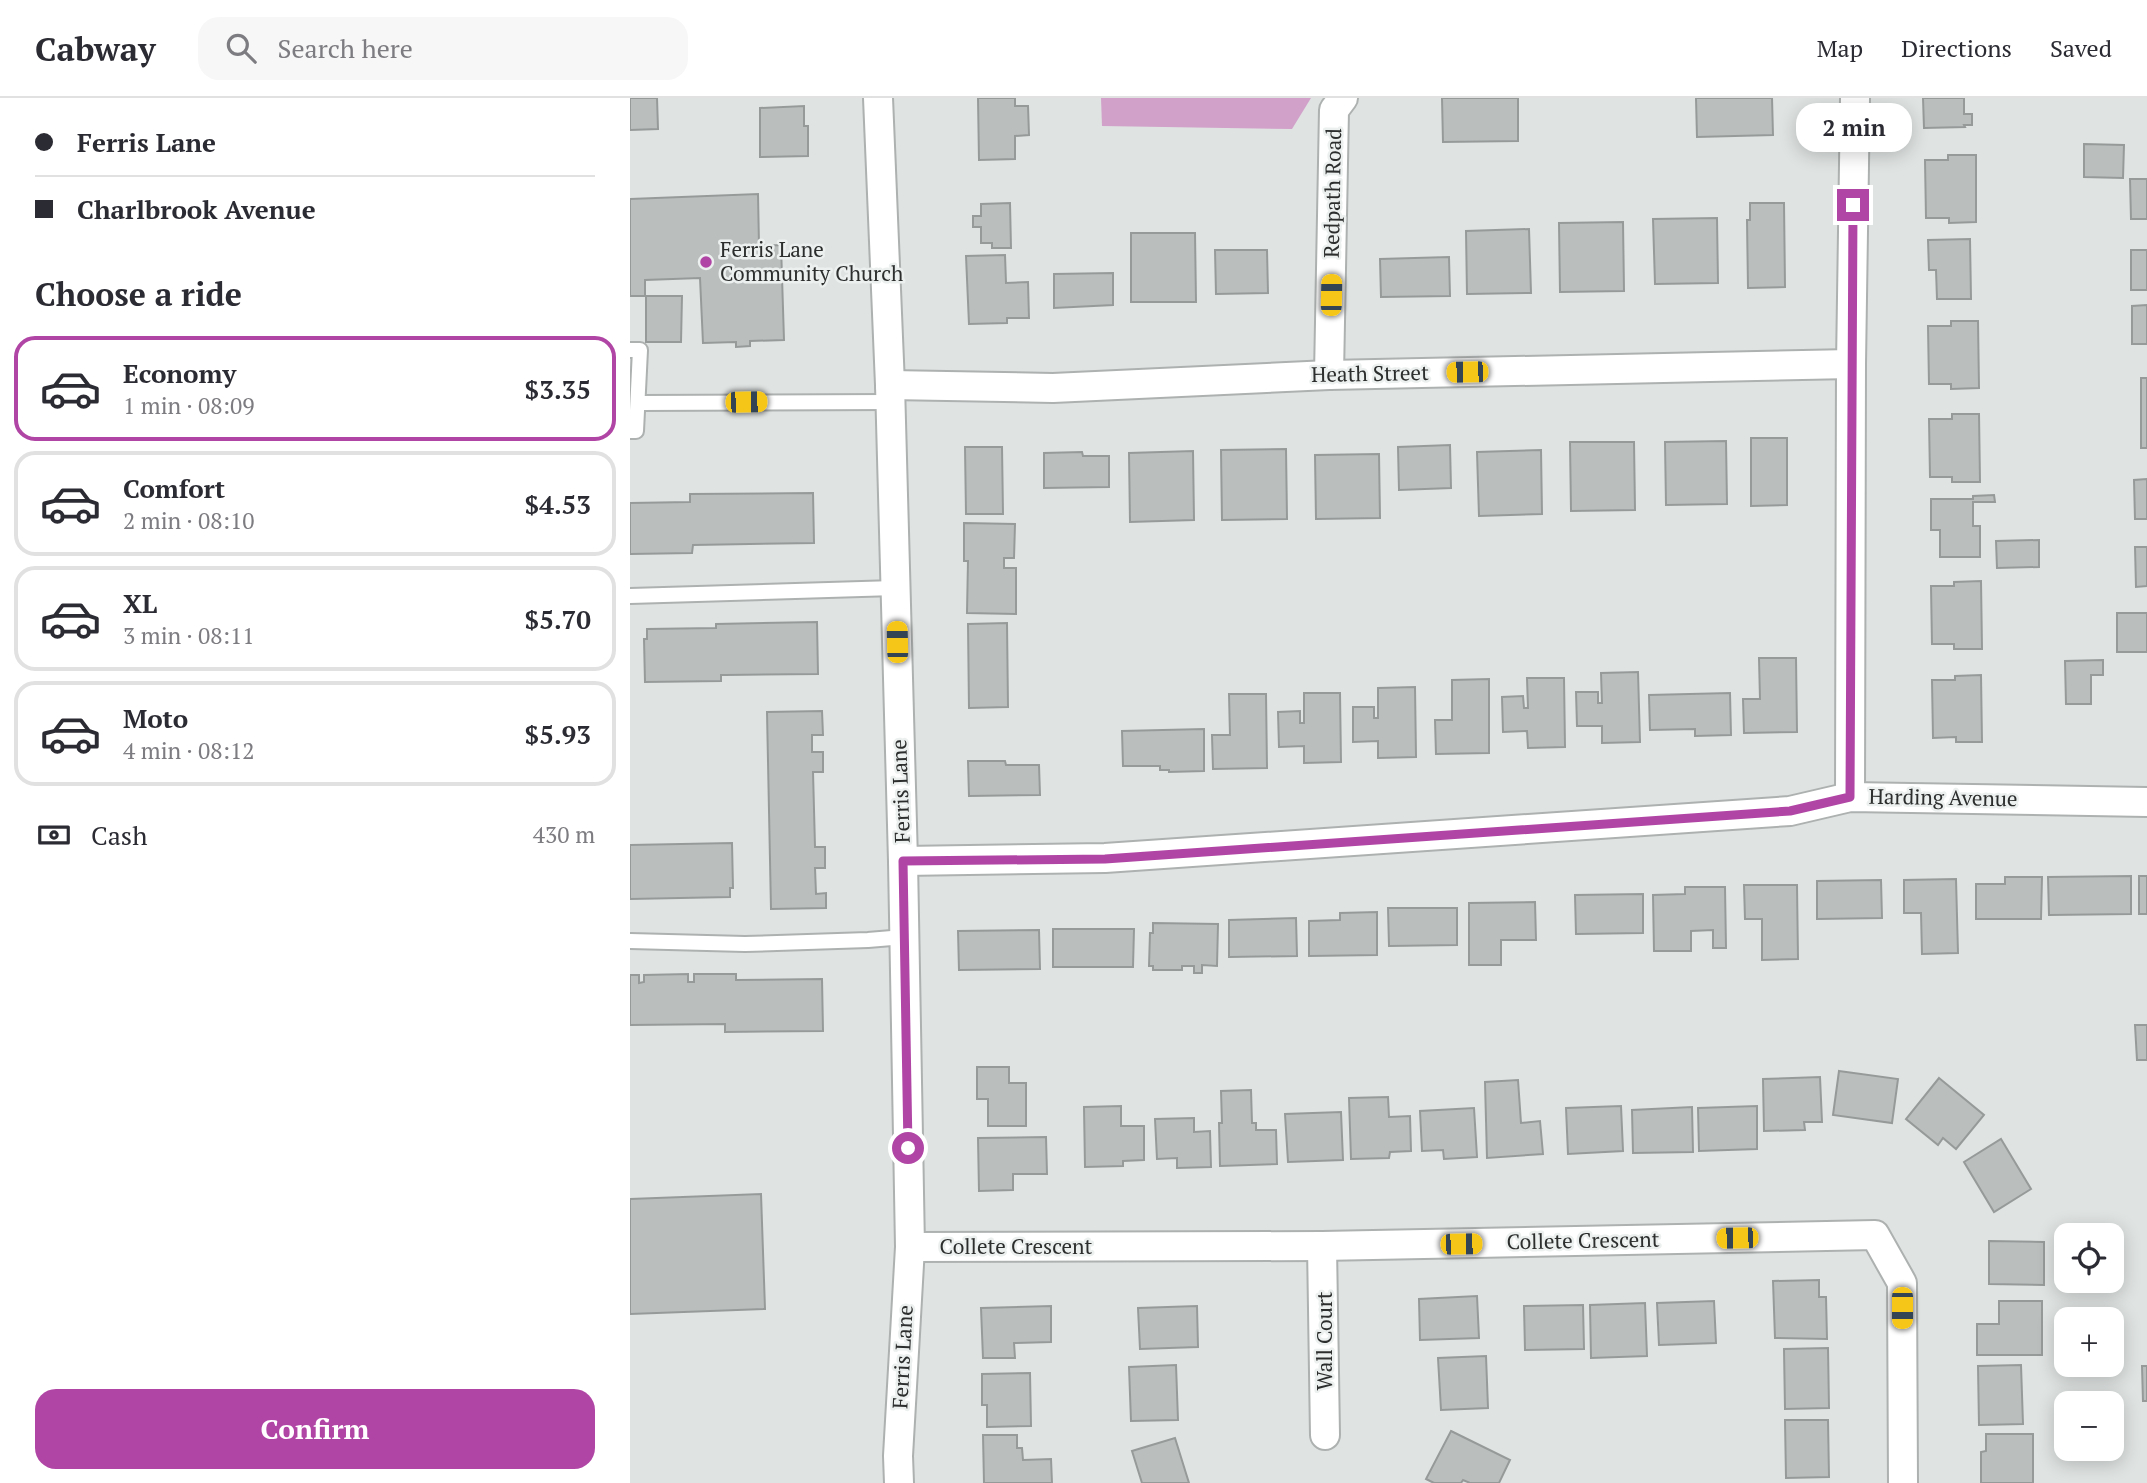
<!DOCTYPE html>
<html lang="en">
<head>
<meta charset="utf-8">
<style>
	body { margin:0; font-family:"PT Serif",serif; background:#f7f7f7; color:#2b2b33; height:100vh; display:flex; flex-direction:column; font-size:26px; white-space:nowrap }
	* { box-sizing:border-box; margin:0 }
	p { font-size:23px; color:#7c7c81 }
	.icon { flex:none; width:38px; height:38px; fill:none; stroke:currentColor; stroke-width:2; stroke-linecap:round; stroke-linejoin:round }
	.map { position:relative; flex:1; overflow:hidden }
	.panel { display:flex; flex-direction:column; background:#fff; width:630px }
	.panel>* { flex:none }
	.hud { display:grid; align-content:center; height:154px; padding:0 35px; background:#fff }
	.buttons { position:absolute; left:1424px; top:1125px; display:grid; gap:14px }
	.buttons a { display:grid; place-items:center; width:70px; height:70px; border-radius:14px; background:#fff; box-shadow:0 4px 18px #0003; font-size:35px }
	.end { position:absolute; width:32px; height:32px; margin:-16px; border:9px solid #b145a5; background:#fff; box-shadow:0 0 0 4px #fff }
	.from { border-radius:50% }
	.bubble { position:absolute; height:49px; border-radius:21px; background:#fff; box-shadow:0 4px 18px #0003; font-size:23px; font-weight:800; line-height:49px; text-align:center }
	.car { position:absolute; width:21px; height:42px; margin:-21px -10px; border-radius:9px; box-shadow:0 0 5px 2px #0007; background:linear-gradient(#f5c518 24%,#345 0 40%,#f5c518 0 76%,#345 0 86%,#f5c518 0) }
	.hud b { display:flex; align-items:center; gap:24px; height:66px; font-size:26px }
	.hud b+b { border-top:2px solid #e1e1e2 }
	.hud i { width:18px; height:18px; background:#2b2b33 }
	ul { padding:0; list-style:none }
	li { display:flex; align-items:center; gap:21px; height:105px; margin:0 14px 10px; padding:0 21px; border:4px solid #e1e1e2; border-radius:21px }
	li div { flex:1 }
	li b { display:block; font-size:26px }
	li em { font-style:normal; font-weight:800 }
	li.on { border-color:#b145a5 }
	li>.icon { width:63px; height:63px; stroke-width:1.5 }
	h2 { padding:0 35px; font-size:32px; line-height:84px }
	.pay { display:flex; align-items:center; gap:18px; height:77px; padding:0 35px; font-size:26px }
	.pay p { margin-inline-start:auto }
	.cta { display:flex; gap:14px; margin-top:auto; padding:14px 35px }
	.cta a { flex:1; height:80px; border-radius:21px; background:#b145a5; color:#fff; font-size:28px; font-weight:800; line-height:80px; text-align:center }
	header { display:flex; align-items:center; gap:42px; box-sizing:border-box; height:98px; padding:0 35px; background:#fff; border-bottom:2px solid #e1e1e2 }
	header strong { font-size:33px }
	nav { display:flex; gap:38px; margin-inline-start:auto; font-size:24px }
	.search { width:490px; height:63px; background:#f7f7f7; display:flex; align-items:center; gap:18px; box-sizing:border-box; padding:0 24px; border-radius:21px; color:#7c7c81; font-size:26px }
	main { display:flex; flex:1; min-height:0 }
	.map>svg:first-child { display:block }
	.green { fill:#d1a1c9 }
	.building { fill:#babfbe; stroke:#969b9a; stroke-width:2 }
	.lines { fill:none; stroke-linecap:round; stroke-linejoin:round }
	.service-casing { stroke:#adb1b0; stroke-width:18 }
	.minor-casing { stroke:#adb1b0; stroke-width:32 }
	.service { stroke:#fff; stroke-width:14 }
	.minor { stroke:#fff; stroke-width:28 }
	.route { stroke:#b145a5; stroke-width:9 }
	.poi-dot { fill:#b145a5; stroke:#ecf0ef; stroke-width:2.5 }
	.labels { text-anchor:middle; stroke-width:5; stroke-linejoin:round; paint-order:stroke }
	.street-label { font-size:21px; fill:#2c2e2e; stroke:#ecf0ef }
	.poi-label { font-size:21px; fill:#2c2e2e; stroke:#ecf0ef; text-anchor:start }
</style>
</head>
<body>
<header>
<strong>Cabway</strong>
<div class="search"><svg class="icon" aria-label="search" viewBox="0 0 24 24"><circle cx="10" cy="10" r="6"/><path d="M15 15l6 6"/></svg>Search here</div>
<nav><a>Map</a><a>Directions</a><a>Saved</a></nav>
</header>
<main>
<section class="panel">
<div class="hud">
<b><i class="from"></i>Ferris Lane</b>
<b><i></i>Charlbrook Avenue</b>
</div>
<h2>Choose a ride</h2>
<ul>
<li class="on"><svg class="icon" aria-label="car" viewBox="0 0 24 24"><path d="M5 17H2v-5l4-1 3-4h7l3 4 3 1v5h-3M9 17h6M6 11h13"/><circle cx="7" cy="17" r="2"/><circle cx="17" cy="17" r="2"/></svg><div><b>Economy</b><p>1 min · 08:09</p></div><em>$3.35</em></li>
<li><svg class="icon" aria-label="car" viewBox="0 0 24 24"><path d="M5 17H2v-5l4-1 3-4h7l3 4 3 1v5h-3M9 17h6M6 11h13"/><circle cx="7" cy="17" r="2"/><circle cx="17" cy="17" r="2"/></svg><div><b>Comfort</b><p>2 min · 08:10</p></div><em>$4.53</em></li>
<li><svg class="icon" aria-label="car" viewBox="0 0 24 24"><path d="M5 17H2v-5l4-1 3-4h7l3 4 3 1v5h-3M9 17h6M6 11h13"/><circle cx="7" cy="17" r="2"/><circle cx="17" cy="17" r="2"/></svg><div><b>XL</b><p>3 min · 08:11</p></div><em>$5.70</em></li>
<li><svg class="icon" aria-label="car" viewBox="0 0 24 24"><path d="M5 17H2v-5l4-1 3-4h7l3 4 3 1v5h-3M9 17h6M6 11h13"/><circle cx="7" cy="17" r="2"/><circle cx="17" cy="17" r="2"/></svg><div><b>Moto</b><p>4 min · 08:12</p></div><em>$5.93</em></li>
</ul>
<div class="pay"><svg class="icon" aria-label="cash" viewBox="0 0 24 24"><path d="M3 7h18v10H3z"/><circle cx="12" cy="12" r="2"/></svg>Cash<p>430 m</p></div>
<div class="cta"><a>Confirm</a></div>
</section>
<div class="map">
<svg width="1517" height="1385" viewBox="0 0 1517 1385">
	<rect width="100%" height="100%" fill="#dfe3e2"/>
	<!-- green -->
	<polygon class="green" points="471,0 681,0 662,31 472,28"/>
	<!-- building -->
	<g class="building">
		<polygon points="0,0 27,0 28,31 0,32"/>
		<polygon points="348,0 385,0 385,8 398,8 399,37 385,38 385,61 349,62"/>
		<polygon points="812,0 888,0 888,43 813,44"/>
		<polygon points="1066,0 1142,0 1143,37 1067,39"/>
		<polygon points="1293,0 1334,0 1334,16 1342,16 1342,27 1334,27 1335,29 1294,30"/>
		<polygon points="174,8 174,28 178,28 178,58 130,59 130,10"/>
		<polygon points="1454,46 1494,47 1493,80 1454,79"/>
		<polygon points="1318,57 1346,57 1346,124 1319,125 1319,120 1296,120 1295,62 1318,62"/>
		<polygon points="1500,81 1517,81 1517,121 1501,121"/>
		<polygon points="128,96 129,148 151,147 154,242 120,243 120,248 106,249 106,244 73,245 70,180 15,182 15,198 0,198 0,101"/>
		<polygon points="380,105 381,150 362,150 362,145 351,145 351,129 343,129 343,118 351,118 351,106"/>
		<polygon points="1120,105 1154,105 1155,189 1118,190 1117,122 1120,122"/>
		<polygon points="1087,120 1088,185 1025,186 1023,121"/>
		<polygon points="993,124 994,193 930,194 929,125"/>
		<polygon points="899,131 901,195 837,196 836,133"/>
		<polygon points="501,135 565,135 566,204 501,204"/>
		<polygon points="1340,141 1341,201 1307,201 1306,172 1299,172 1298,142"/>
		<polygon points="585,152 637,152 638,195 586,196"/>
		<rect x="1501" y="152" width="16" height="40"/>
		<polygon points="375,157 376,185 398,184 399,220 377,220 377,225 339,226 336,158"/>
		<polygon points="819,159 820,198 751,199 750,161"/>
		<polygon points="483,175 483,207 424,210 424,176"/>
		<polygon points="16,198 52,198 51,244 16,244"/>
		<polygon points="1517,207 1517,246 1502,246 1502,208"/>
		<polygon points="1321,223 1348,223 1349,290 1321,291 1321,286 1299,286 1298,228 1321,228"/>
		<rect x="1511" y="280" width="6" height="70"/>
		<polygon points="1322,316 1349,316 1350,384 1322,384 1322,379 1300,379 1299,321 1322,321"/>
		<polygon points="1121,340 1157,340 1157,407 1121,408"/>
		<polygon points="1096,343 1097,406 1036,407 1035,344"/>
		<polygon points="940,344 1004,344 1005,412 941,413"/>
		<polygon points="820,347 821,390 769,392 768,349"/>
		<polygon points="335,349 372,349 373,416 336,416"/>
		<polygon points="656,351 657,421 592,422 591,352"/>
		<polygon points="911,352 912,416 849,418 847,354"/>
		<polygon points="563,353 564,422 500,424 499,355"/>
		<polygon points="452,354 453,358 479,358 479,389 414,390 414,355"/>
		<polygon points="749,356 750,420 686,421 685,357"/>
		<polygon points="1517,381 1517,421 1505,421 1504,382"/>
		<polygon points="183,395 184,445 63,447 62,455 0,456 0,405 60,404 60,396"/>
		<polygon points="1364,397 1365,404 1343,404 1343,428 1350,428 1350,459 1310,459 1310,432 1301,432 1301,401 1343,401 1343,398"/>
		<polygon points="334,425 385,426 384,460 374,460 374,470 386,470 386,516 337,515 338,463 334,463"/>
		<polygon points="1409,442 1409,469 1367,470 1366,443"/>
		<polygon points="1505,449 1517,449 1517,488 1506,489"/>
		<polygon points="1351,483 1352,551 1324,551 1324,546 1302,546 1301,488 1324,488 1324,484"/>
		<rect x="1487" y="515" width="30" height="39"/>
		<polygon points="187,524 188,576 95,577 91,577 91,583 15,584 14,541 17,541 17,531 86,530 86,526"/>
		<polygon points="377,525 378,609 339,610 338,526"/>
		<polygon points="1129,560 1166,560 1167,634 1114,635 1113,601 1130,601"/>
		<polygon points="1473,562 1473,577 1461,577 1461,606 1436,606 1435,563"/>
		<polygon points="1008,574 1010,644 972,645 972,628 947,628 946,594 968,594 968,605 972,605 971,575"/>
		<polygon points="1351,577 1352,644 1326,644 1326,639 1303,640 1302,582 1325,582 1325,578"/>
		<polygon points="897,580 934,580 935,649 898,650 897,633 873,634 872,599 893,598 894,610 898,610"/>
		<polygon points="859,581 859,655 806,656 805,622 822,622 822,582"/>
		<polygon points="785,589 786,659 748,660 748,643 723,644 723,609 744,609 744,620 748,620 748,590"/>
		<polygon points="674,595 710,595 711,664 674,665 674,648 649,649 648,614 670,613 670,625 674,625"/>
		<polygon points="1100,595 1101,637 1065,638 1065,631 1020,632 1019,597"/>
		<polygon points="599,596 636,596 637,670 583,671 582,637 600,637"/>
		<polygon points="192,613 193,637 182,637 182,654 193,654 193,674 183,674 185,749 195,749 195,770 185,770 186,796 196,795 196,810 141,811 137,614"/>
		<polygon points="574,631 574,673 539,674 539,672 530,672 530,668 493,668 492,633"/>
		<polygon points="338,663 375,663 376,667 409,667 410,697 339,698"/>
		<polygon points="102,745 103,790 100,790 100,799 0,801 0,747"/>
		<polygon points="1501,778 1501,816 1419,817 1418,779"/>
		<rect x="1509" y="778" width="8" height="38"/>
		<polygon points="1375,779 1412,779 1411,821 1346,821 1346,786 1375,786"/>
		<polygon points="1326,781 1328,855 1292,856 1291,815 1274,815 1274,782"/>
		<polygon points="1251,782 1252,820 1187,821 1187,783"/>
		<polygon points="1114,787 1167,787 1168,861 1132,862 1132,821 1115,821"/>
		<polygon points="1055,789 1095,789 1096,850 1083,850 1083,832 1061,833 1061,853 1024,853 1023,797 1055,796"/>
		<polygon points="1013,796 1013,835 946,836 945,797"/>
		<polygon points="905,804 906,842 871,842 871,867 839,867 839,805"/>
		<polygon points="758,810 827,810 827,847 759,848"/>
		<polygon points="747,814 747,857 679,858 679,823 710,822 710,815"/>
		<polygon points="666,820 667,858 599,859 599,822"/>
		<polygon points="523,825 588,826 587,868 572,867 572,875 564,875 564,868 552,868 552,872 523,872 523,868 519,868 520,835 523,835"/>
		<polygon points="423,831 504,831 503,869 423,869"/>
		<polygon points="409,832 410,871 329,872 328,833"/>
		<polygon points="58,876 58,884 64,884 64,876 106,876 106,882 192,881 193,933 95,934 95,926 0,927 0,877 9,877 9,885 14,884 14,877"/>
		<polygon points="1505,927 1517,927 1517,962 1507,962"/>
		<polygon points="347,969 379,969 379,985 396,985 396,1028 358,1028 358,1001 347,1001"/>
		<polygon points="1209,973 1268,981 1262,1025 1203,1017"/>
		<polygon points="1190,979 1192,1024 1174,1024 1175,1032 1134,1033 1133,981"/>
		<polygon points="1309,980 1354,1017 1326,1051 1313,1040 1308,1047 1276,1021"/>
		<polygon points="888,982 891,1025 910,1023 913,1056 857,1060 855,984"/>
		<polygon points="621,992 622,1025 626,1025 626,1032 646,1032 647,1066 590,1068 589,1025 592,1025 591,993"/>
		<polygon points="758,999 759,1019 780,1018 781,1053 760,1054 759,1060 721,1061 719,1000"/>
		<polygon points="491,1008 491,1028 514,1028 514,1062 493,1063 493,1068 455,1069 454,1009"/>
		<polygon points="991,1008 993,1053 938,1056 936,1010"/>
		<polygon points="1127,1008 1127,1051 1069,1053 1068,1010"/>
		<polygon points="1062,1009 1063,1054 1003,1055 1002,1012"/>
		<polygon points="844,1010 847,1059 814,1061 813,1052 792,1053 790,1013"/>
		<polygon points="711,1014 713,1062 658,1064 655,1016"/>
		<polygon points="564,1020 564,1034 580,1033 581,1069 547,1070 547,1060 527,1061 525,1021"/>
		<polygon points="416,1039 417,1076 383,1076 383,1092 349,1093 348,1040"/>
		<polygon points="1371,1041 1401,1091 1364,1114 1334,1064"/>
		<polygon points="131,1096 135,1211 0,1216 0,1101"/>
		<polygon points="1359,1143 1414,1144 1414,1187 1359,1186"/>
		<polygon points="1189,1182 1189,1199 1196,1199 1197,1241 1145,1240 1143,1183"/>
		<polygon points="847,1198 849,1240 790,1242 789,1201"/>
		<polygon points="1084,1203 1086,1245 1029,1247 1027,1205"/>
		<polygon points="1369,1203 1412,1203 1412,1257 1347,1257 1347,1226 1369,1226"/>
		<polygon points="1015,1205 1017,1258 961,1260 960,1207"/>
		<polygon points="953,1207 954,1251 895,1252 894,1208"/>
		<polygon points="421,1208 421,1244 384,1245 385,1260 353,1260 351,1210"/>
		<polygon points="567,1208 568,1249 510,1251 508,1210"/>
		<polygon points="1198,1250 1199,1310 1155,1311 1154,1251"/>
		<polygon points="856,1258 858,1310 811,1312 808,1260"/>
		<polygon points="546,1267 548,1322 501,1323 499,1269"/>
		<polygon points="1391,1267 1393,1326 1349,1327 1348,1268"/>
		<polygon points="1512,1268 1517,1268 1517,1303 1513,1303"/>
		<polygon points="400,1275 401,1328 357,1329 357,1307 352,1307 352,1276"/>
		<polygon points="1155,1322 1198,1322 1199,1379 1156,1380"/>
		<polygon points="821,1333 880,1362 869,1385 840,1385 833,1382 831,1385 804,1385 796,1381"/>
		<polygon points="1356,1336 1403,1336 1403,1385 1351,1385 1351,1354 1356,1353"/>
		<polygon points="353,1337 387,1337 387,1350 392,1350 393,1362 421,1361 422,1385 354,1385"/>
		<polygon points="545,1340 559,1385 512,1385 502,1353"/>
	</g>
	<g class="lines">
		<defs>
			<g id="service">
				<polyline points="0,252 10,252 6,333 0,333"/>
				<polyline points="9,305 261,304"/>
				<polyline points="0,498 265,490"/>
				<polyline points="0,843 115,846 238,842 274,839"/>
			</g>
			<g id="minor">
				<polyline points="248,0 260,287 273,763 280,1149 268,1358 269,1385"/>
				<polyline points="699,277 704,12 713,0"/>
				<polyline points="260,287 423,290 699,277 1221,266"/>
				<polyline points="1220,699 1221,266 1225,0"/>
				<polyline points="273,763 475,760 1160,713 1220,699 1517,704"/>
				<polyline points="692,1148 695,1337"/>
				<polyline points="280,1149 692,1148 1245,1137 1272,1185 1273,1385"/>
			</g>
		</defs>
		<!-- service casing -->
		<use href="#service" class="service-casing"/>
		<!-- minor casing -->
		<use href="#minor" class="minor-casing"/>
		<!-- service -->
		<use href="#service" class="service"/>
		<!-- minor -->
		<use href="#minor" class="minor"/>
	</g>
	<g class="lines">
		<!-- route -->
		<polyline class="route" points="278,1050 273,763 475,761 1160,713 1220,699 1223,107"/>
	</g>
	<!-- markers -->
	<circle class="poi-dot" cx="76" cy="164" r="7"/>
	<g class="labels">
		<!-- street labels -->
		<g class="street-label">
			<text transform="translate(703 95) rotate(-89)" y="7">Redpath Road</text>
			<text transform="translate(740 276) rotate(-1)" y="7">Heath Street</text>
			<text transform="translate(271 693) rotate(-92)" y="7">Ferris Lane</text>
			<text transform="translate(1313 700) rotate(1)" y="7">Harding Avenue</text>
			<text transform="translate(953 1143) rotate(-1)" y="7">Collete Crescent</text>
			<text x="386" y="1156">Collete Crescent</text>
			<text transform="translate(695 1243) rotate(-90)" y="7">Wall Court</text>
			<text transform="translate(273 1259) rotate(-87)" y="7">Ferris Lane</text>
		</g>
		<!-- poi labels -->
		<g class="poi-label">
			<text x="90" y="159">Ferris Lane<tspan x="90" dy="24">Community Church</tspan></text>
		</g>
	</g>
</svg>
<div class="buttons">
<a><svg class="icon" aria-label="locate" viewBox="0 0 24 24"><circle cx="12" cy="12" r="6"/><path d="M12 2v4M12 18v4M2 12h4M18 12h4"/></svg></a>
<a>+</a>
<a>−</a>
</div>
<i class="end from" style="left:278px;top:1050px"></i>
<i class="end" style="left:1223px;top:107px"></i>
<div class="bubble" style="left:1166px;top:5px;width:116px">2 min</div>
<i class="car" style="left:701px;top:197px;rotate:1deg"></i>
<i class="car" style="left:837px;top:274px;rotate:269deg"></i>
<i class="car" style="left:116px;top:304px;rotate:89deg"></i>
<i class="car" style="left:267px;top:544px;rotate:359deg"></i>
<i class="car" style="left:1107px;top:1140px;rotate:269deg"></i>
<i class="car" style="left:831px;top:1146px;rotate:89deg"></i>
<i class="car" style="left:1272px;top:1210px;rotate:180deg"></i>
</div>
</main>
</body>
</html>
